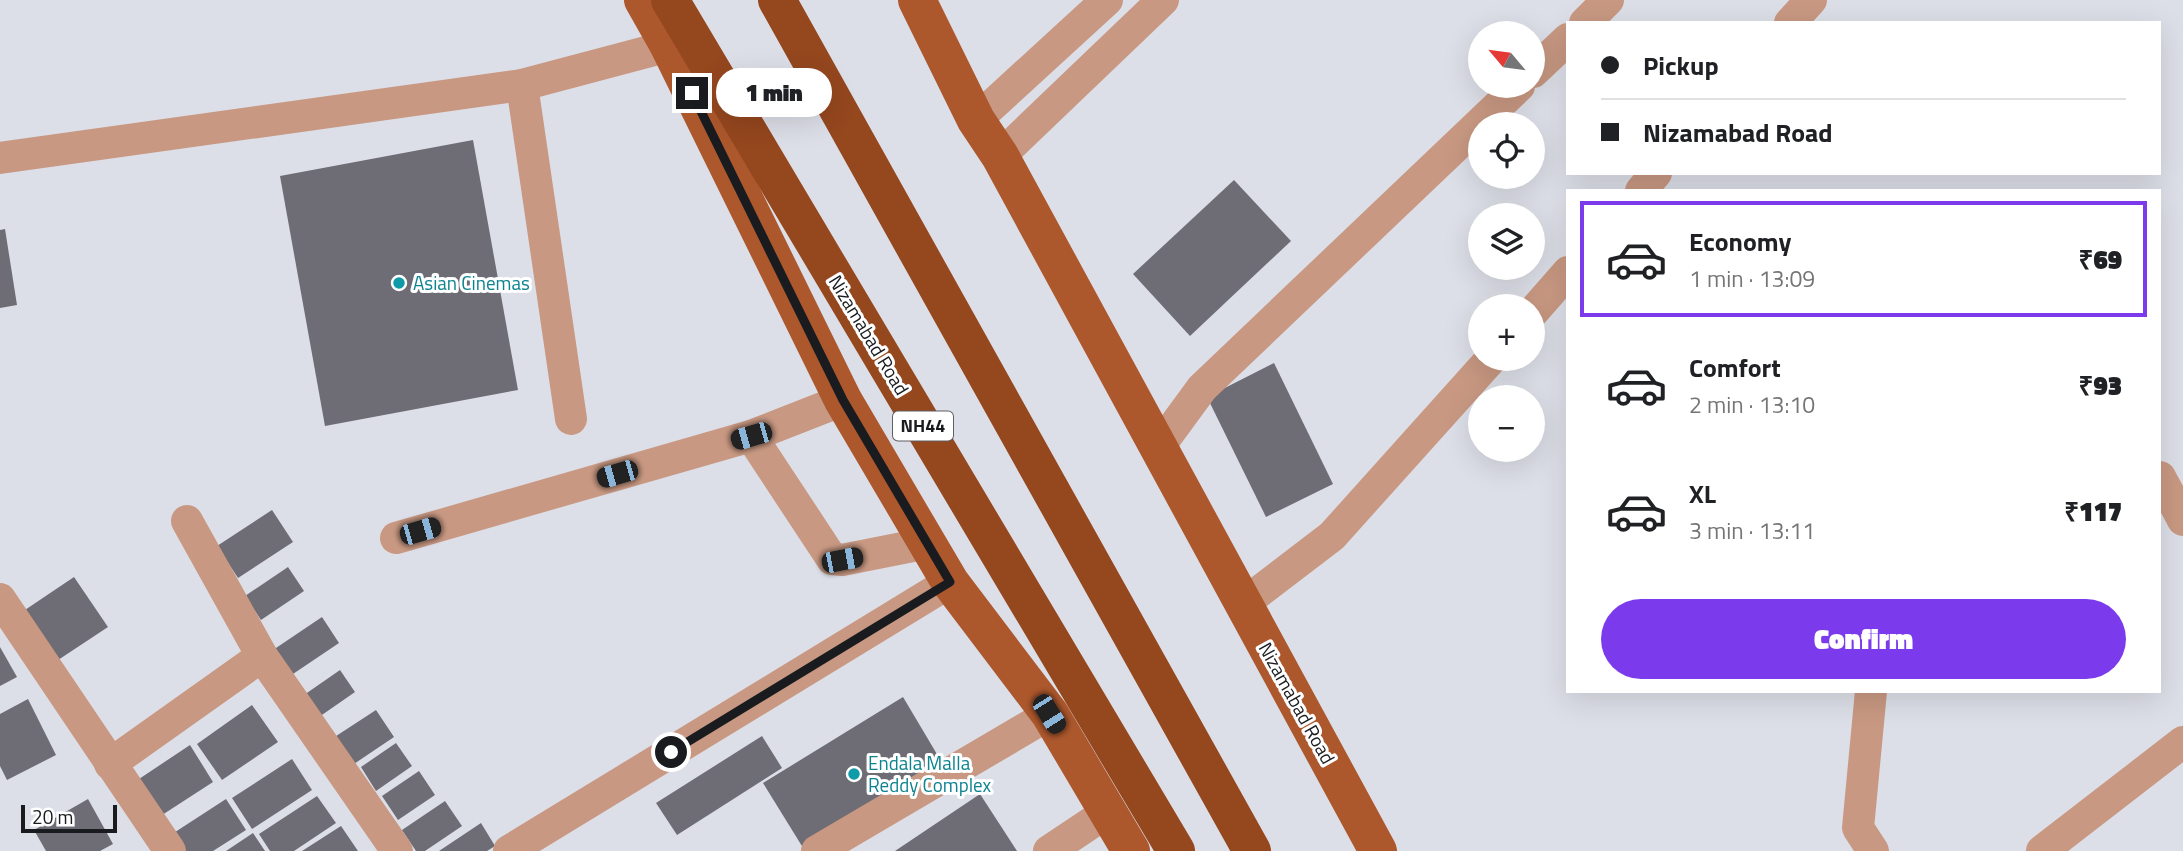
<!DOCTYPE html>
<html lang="en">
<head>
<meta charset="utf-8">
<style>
	body { margin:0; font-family:"Titillium Web",sans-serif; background:#f2f2f2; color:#202124; height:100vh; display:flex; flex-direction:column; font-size:26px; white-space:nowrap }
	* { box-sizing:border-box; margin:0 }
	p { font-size:23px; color:#757577 }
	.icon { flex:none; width:38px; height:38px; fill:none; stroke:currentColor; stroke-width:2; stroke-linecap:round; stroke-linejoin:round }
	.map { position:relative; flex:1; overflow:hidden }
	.drawer { position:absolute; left:1566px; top:189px; width:595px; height:504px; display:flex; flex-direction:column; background:#fff; border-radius:0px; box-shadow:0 7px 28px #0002 }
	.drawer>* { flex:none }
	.top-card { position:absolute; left:1566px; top:21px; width:595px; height:154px; border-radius:0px; box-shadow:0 7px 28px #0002; display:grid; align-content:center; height:154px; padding:0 35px; background:#fff }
	.needle { width:46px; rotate:299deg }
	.controls { position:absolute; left:1468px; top:21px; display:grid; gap:14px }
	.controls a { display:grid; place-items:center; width:77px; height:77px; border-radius:50%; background:#fff; box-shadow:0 7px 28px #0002; font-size:35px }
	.scale { position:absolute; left:21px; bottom:18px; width:96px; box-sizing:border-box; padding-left:7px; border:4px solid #1a1b1e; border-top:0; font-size:19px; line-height:24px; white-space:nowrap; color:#1a1b1e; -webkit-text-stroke:5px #fff; paint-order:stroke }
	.end { position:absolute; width:32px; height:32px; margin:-16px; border:9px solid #1a1b1e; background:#fff; box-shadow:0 0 0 4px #fff }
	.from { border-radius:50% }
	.bubble { position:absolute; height:49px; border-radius:24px; background:#fff; box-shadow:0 7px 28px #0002; font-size:23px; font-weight:800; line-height:49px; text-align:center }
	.car { position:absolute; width:21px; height:42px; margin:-21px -10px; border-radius:9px; box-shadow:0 0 5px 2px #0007; background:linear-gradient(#222 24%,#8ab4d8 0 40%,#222 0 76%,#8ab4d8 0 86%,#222 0) }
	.top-card b { display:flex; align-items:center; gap:24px; height:66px; font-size:26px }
	.top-card b+b { border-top:2px solid #e0e0e0 }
	.top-card i { width:18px; height:18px; background:#202124 }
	ul { padding:12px 0 0; list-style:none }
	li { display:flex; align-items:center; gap:21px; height:116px; margin:0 14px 10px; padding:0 21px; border:4px solid transparent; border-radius:0px }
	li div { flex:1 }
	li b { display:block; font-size:26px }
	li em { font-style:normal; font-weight:800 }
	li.on { border-color:#7c3aed }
	li>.icon { width:63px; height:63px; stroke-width:1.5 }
	.cta { display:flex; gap:14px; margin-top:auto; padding:14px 35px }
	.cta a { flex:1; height:80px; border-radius:42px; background:#7c3aed; color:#fff; font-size:28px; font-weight:800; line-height:80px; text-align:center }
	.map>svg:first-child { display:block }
	.building { fill:#6e6c74 }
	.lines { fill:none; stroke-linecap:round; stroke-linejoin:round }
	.minor { stroke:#c89882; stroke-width:32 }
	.major { stroke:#ac572c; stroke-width:38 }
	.highway { stroke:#95471e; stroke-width:38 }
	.route { stroke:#1a1b1e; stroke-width:9 }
	.culture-dot { fill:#0f9aa8; stroke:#fff; stroke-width:2.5 }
	.labels { text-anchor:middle; stroke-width:6; stroke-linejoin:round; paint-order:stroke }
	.shield { fill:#fff; stroke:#5f5f62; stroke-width:2 }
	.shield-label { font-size:18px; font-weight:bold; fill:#1a1b1e }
	.culture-label { font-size:19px; fill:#0d838f; stroke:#fff; text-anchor:start }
	.street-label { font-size:19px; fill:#1a1b1e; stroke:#fff }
</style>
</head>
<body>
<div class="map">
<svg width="2183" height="851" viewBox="0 0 2183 851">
	<rect width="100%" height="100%" fill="#dddfe8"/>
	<!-- building -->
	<g class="building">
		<polygon points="473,140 518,390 325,426 280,176"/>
		<polygon points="1234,180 1291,241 1190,336 1133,274"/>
		<polygon points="5,229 17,305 0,308 0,230"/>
		<polygon points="1274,363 1333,484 1266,517 1207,397"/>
		<polygon points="272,510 293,542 238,578 217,546"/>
		<polygon points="288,567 304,591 261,620 245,596"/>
		<polygon points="74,577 108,627 49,666 16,616"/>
		<polygon points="322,617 339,643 290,676 273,650"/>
		<polygon points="0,647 17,677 0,686"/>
		<polygon points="340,670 355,692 319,717 304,695"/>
		<polygon points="903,697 944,766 805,851 763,783"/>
		<polygon points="28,699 56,755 7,780 0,766 0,714"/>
		<polygon points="252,705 278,742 222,780 197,744"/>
		<polygon points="376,710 394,737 348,768 330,740"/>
		<polygon points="762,736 782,768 677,835 656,803"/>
		<polygon points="396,743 412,766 376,791 361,767"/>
		<polygon points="190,745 213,782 159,817 136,781"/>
		<polygon points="292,759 312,790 252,829 232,798"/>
		<polygon points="419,771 435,795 398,820 382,796"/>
		<polygon points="980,794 1017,851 895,851"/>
		<polygon points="317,796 336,823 294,851 270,851 259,834"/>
		<polygon points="88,799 113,844 100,851 46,851 34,830"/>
		<polygon points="226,799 246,830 213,851 179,851 169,836"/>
		<polygon points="445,801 462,826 425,851 416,851 402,830"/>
		<polygon points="481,823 495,846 487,851 439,851"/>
		<polygon points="341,826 358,851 302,851"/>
		<polygon points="253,833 265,851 226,851"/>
	</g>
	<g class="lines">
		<!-- minor -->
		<g class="minor">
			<polyline points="1585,23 1608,0"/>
			<polyline points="1790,23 1811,0"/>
			<polyline points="1533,72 1568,39"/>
			<polyline points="522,85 571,419"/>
			<polyline points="976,120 1107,0"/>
			<polyline points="1000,156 1163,0"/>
			<polyline points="0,158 522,85 669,46 692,44"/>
			<polyline points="1641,191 1656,173"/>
			<polyline points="1533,312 1568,272"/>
			<polyline points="751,436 832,559 842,560 928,543"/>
			<polyline points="1158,448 1202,388 1519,86"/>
			<polyline points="2160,477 2183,520"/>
			<polyline points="187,521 262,656 397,851"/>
			<polyline points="396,538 751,436 843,400"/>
			<polyline points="0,599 170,851"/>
			<polyline points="1243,604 1332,536 1491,359"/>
			<polyline points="1871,691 1858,828 1873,851"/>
			<polyline points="110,764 262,656"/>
			<polyline points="509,851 950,582"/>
			<polyline points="817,851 1050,714"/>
			<polyline points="1049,851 1109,811"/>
			<polyline points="2042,851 2183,742"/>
		</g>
		<!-- major -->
		<g class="major">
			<polyline points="643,0 669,46 843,400 950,582 1050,714 1131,851"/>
			<polyline points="917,0 976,120 1000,156 1378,851"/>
		</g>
		<!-- highway -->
		<g class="highway">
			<polyline points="670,0 1176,851"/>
			<polyline points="777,0 1252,851"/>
		</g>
	</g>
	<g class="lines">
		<!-- route -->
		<polyline class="route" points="671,752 950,582 843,400 692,93"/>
	</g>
	<!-- markers -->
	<g class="culture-dot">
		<circle cx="399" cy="283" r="7"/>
		<circle cx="854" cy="774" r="7"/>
	</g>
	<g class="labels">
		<!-- shield labels -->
		<rect class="shield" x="893" y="411.5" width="60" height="29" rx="5"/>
		<g class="shield-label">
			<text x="923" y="432">NH44</text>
		</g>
		<!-- culture labels -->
		<g class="culture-label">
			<text x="413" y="290">Asian Cinemas</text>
			<text x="868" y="770">Endala Malla<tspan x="868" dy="22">Reddy Complex</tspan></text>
		</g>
		<!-- street labels -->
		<g class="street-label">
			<text transform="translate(869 335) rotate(59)" y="7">Nizamabad Road</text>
			<text transform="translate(1297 703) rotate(61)" y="7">Nizamabad Road</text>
		</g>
	</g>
</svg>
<div class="controls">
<a><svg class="needle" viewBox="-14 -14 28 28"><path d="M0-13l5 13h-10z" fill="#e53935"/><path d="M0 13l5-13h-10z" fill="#757577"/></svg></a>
<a><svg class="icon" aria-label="locate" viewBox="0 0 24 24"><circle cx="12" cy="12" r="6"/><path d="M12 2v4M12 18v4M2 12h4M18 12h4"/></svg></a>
<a><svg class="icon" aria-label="layers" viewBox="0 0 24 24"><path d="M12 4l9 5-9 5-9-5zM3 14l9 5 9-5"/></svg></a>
<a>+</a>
<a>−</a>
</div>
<div class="scale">20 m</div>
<i class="end from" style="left:671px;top:752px"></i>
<i class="end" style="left:692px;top:93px"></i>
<div class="bubble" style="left:716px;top:68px;width:116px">1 min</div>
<i class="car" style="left:751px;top:436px;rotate:254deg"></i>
<i class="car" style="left:617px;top:474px;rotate:254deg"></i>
<i class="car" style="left:420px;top:531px;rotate:74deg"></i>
<i class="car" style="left:842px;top:560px;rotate:79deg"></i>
<i class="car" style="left:1049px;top:714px;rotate:148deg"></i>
<div class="top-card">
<b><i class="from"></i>Pickup</b>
<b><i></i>Nizamabad Road</b>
</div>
<section class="drawer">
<ul>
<li class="on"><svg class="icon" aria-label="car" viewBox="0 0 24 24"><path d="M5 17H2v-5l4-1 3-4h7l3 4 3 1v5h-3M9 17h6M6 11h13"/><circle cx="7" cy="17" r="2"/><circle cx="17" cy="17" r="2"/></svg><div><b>Economy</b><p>1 min · 13:09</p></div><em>₹69</em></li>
<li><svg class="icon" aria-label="car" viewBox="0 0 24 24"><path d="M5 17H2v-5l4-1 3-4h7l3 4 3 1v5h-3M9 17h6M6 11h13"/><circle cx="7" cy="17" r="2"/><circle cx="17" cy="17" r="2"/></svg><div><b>Comfort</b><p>2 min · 13:10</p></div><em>₹93</em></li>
<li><svg class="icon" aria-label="car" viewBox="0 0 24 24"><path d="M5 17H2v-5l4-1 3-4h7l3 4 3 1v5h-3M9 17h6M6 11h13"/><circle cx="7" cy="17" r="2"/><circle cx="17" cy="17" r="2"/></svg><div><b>XL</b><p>3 min · 13:11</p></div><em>₹117</em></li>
</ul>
<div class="cta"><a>Confirm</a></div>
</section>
</div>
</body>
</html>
